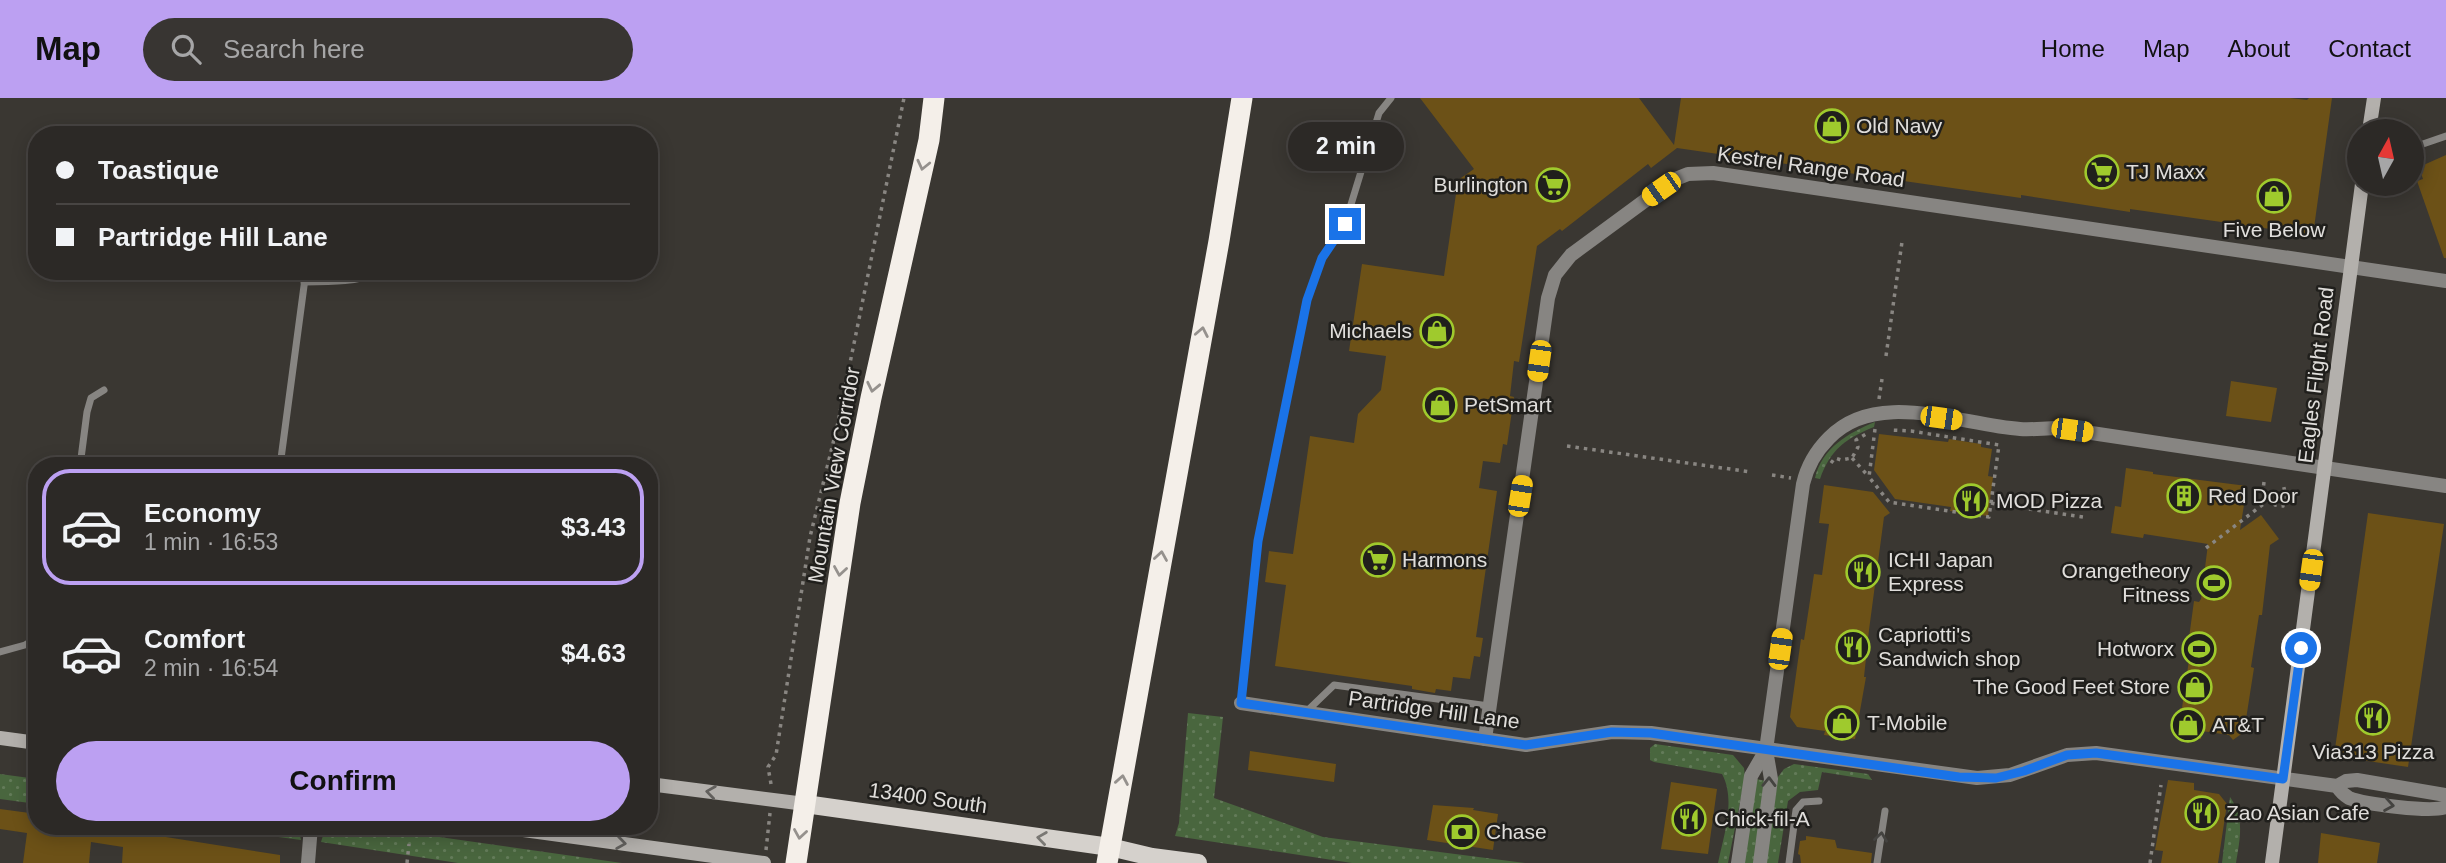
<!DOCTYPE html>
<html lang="en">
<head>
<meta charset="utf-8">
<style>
	body { margin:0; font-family:Arial,sans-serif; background:#383532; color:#f1f3f6; height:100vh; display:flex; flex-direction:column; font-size:26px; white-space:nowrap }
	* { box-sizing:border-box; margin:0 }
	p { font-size:23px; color:#a6a6a7 }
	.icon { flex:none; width:38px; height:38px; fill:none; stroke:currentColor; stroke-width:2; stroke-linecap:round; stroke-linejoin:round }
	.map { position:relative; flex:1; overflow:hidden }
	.panel { position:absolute; left:28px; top:359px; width:630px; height:378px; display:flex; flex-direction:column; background:#2c2926; border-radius:28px; box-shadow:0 4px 18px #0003,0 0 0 2px #484543 }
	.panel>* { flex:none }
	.guide { position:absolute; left:28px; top:28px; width:630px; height:154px; border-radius:28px; box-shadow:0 4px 18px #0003,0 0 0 2px #484543; display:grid; align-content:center; height:154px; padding:0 28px; background:#2c2926 }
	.needle { width:46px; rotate:8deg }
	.buttons { position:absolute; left:2347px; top:21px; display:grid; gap:14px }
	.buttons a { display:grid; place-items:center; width:77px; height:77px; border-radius:50%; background:#2c2926; box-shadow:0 4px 18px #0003,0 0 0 2px #484543; font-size:35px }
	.end { position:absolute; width:32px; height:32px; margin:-16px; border:9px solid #1a73e8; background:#fff; box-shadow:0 0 0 4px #fff }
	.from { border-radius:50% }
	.bubble { position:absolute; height:49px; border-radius:24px; background:#2c2926; box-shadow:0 4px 18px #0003,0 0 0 2px #484543; font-size:23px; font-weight:700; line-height:49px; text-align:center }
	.car { position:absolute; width:21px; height:42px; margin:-21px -10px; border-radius:9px; box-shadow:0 0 5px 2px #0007; background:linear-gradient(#f5c518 24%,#345 0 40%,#f5c518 0 76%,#345 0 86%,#f5c518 0) }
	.guide b { display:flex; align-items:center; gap:24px; height:66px; font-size:26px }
	.guide b+b { border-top:2px solid #484543 }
	.guide i { width:18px; height:18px; background:#f1f3f6 }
	ul { padding:12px 0 0; list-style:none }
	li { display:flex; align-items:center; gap:21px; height:116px; margin:0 14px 10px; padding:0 14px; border:4px solid transparent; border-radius:28px }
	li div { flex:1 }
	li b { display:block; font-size:26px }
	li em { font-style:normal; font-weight:700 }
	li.current { border-color:#bca0f2 }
	li>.icon { width:63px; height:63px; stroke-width:1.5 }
	.primary-button { display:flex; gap:14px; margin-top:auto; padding:14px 28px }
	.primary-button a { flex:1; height:80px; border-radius:42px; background:#bca0f2; color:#111; font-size:28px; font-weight:700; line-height:80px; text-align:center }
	header { display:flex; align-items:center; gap:42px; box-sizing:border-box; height:98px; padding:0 35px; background:#bca0f2; color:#111 }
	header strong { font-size:33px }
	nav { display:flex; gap:38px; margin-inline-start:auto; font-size:24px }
	.search { width:490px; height:63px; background:#383532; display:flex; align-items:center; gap:18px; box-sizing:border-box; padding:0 24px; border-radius:38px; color:#a6a6a7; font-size:26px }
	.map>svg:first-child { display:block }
	.grass { fill:url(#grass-dots) }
	.building { fill:#6c5117 }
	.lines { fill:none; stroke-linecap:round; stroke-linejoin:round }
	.path { stroke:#898682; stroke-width:3.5; stroke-dasharray:3.5 5; stroke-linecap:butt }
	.lane { stroke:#878582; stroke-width:7 }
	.street { stroke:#878582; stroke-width:14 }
	.secondary { stroke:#b3b0ac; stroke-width:14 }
	.primary { stroke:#d5d1cc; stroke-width:18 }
	.highway { stroke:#f4efe9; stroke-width:21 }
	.oneway { stroke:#95918d }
	.oneway2 { stroke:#444340 }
	.oneway3 { stroke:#62605d }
	.oneway4 { stroke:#7a7874 }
	.route { stroke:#1a73e8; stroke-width:9 }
	.labels { text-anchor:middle; stroke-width:5; stroke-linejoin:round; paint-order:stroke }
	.poi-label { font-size:21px; fill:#e0dedb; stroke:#201f1c; text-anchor:start }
	.street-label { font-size:21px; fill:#e0dedb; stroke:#201f1c }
</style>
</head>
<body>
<header>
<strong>Map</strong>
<div class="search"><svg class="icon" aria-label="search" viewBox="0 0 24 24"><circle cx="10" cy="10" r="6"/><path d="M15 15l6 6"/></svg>Search here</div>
<nav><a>Home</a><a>Map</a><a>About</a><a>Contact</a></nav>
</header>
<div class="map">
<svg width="2446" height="765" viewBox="0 0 2446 765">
	<defs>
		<pattern id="grass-dots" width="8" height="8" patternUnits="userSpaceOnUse" patternTransform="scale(1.75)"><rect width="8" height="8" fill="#49663e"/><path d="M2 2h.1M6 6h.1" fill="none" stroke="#637b59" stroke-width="1.8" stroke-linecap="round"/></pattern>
	</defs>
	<rect width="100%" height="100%" fill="#3a3732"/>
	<!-- grass -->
	<g class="grass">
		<path d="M1875,324L1874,329C1846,340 1830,352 1820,381L1815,380C1822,350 1848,335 1875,324Z"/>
		<polygon points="1188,615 1223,619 1214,700 1323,739 1525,765 1352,765 1175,738 1179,725"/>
		<path d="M1655,646L1733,657L1744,670L1745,679L1728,765H1718C1724,737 1736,702 1722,676L1654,664L1650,662V650Z"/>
		<polygon points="1794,666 1868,676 1872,682 1822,674 1818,692 1800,694 1788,703 1778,765 1766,765 1778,679 1784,671"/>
		<polygon points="0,676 37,681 37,706 0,701"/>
		<polygon points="1756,681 1766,683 1754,765 1744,765"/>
		<path d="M2230,699C2245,720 2240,741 2236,765H2222Z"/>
		<polygon points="196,728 298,728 301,742"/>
		<polygon points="326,728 362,728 622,765 458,765 321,744"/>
	</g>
	<!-- building -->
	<g class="building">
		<polygon points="1420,0 1639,0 1674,47 1681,0 2290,0 2307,2 2309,0 2332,0 2313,137 2130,111 2130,114 2021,97 2021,100 1677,50 1651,70 1648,66 1562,133 1560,131 1537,148 1519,264 1514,263 1510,298 1514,299 1507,347 1503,346 1500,365 1483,363 1479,390 1497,393 1476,539 1483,540 1480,559 1474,558 1470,581 1453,579 1451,593 1436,591 1435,595 1412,591 1412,588 1275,568 1286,487 1265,484 1269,453 1293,456 1310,338 1354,345 1358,316 1381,292 1386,258 1349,253 1362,166 1444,178 1458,82 1474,71"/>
		<polygon points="2446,57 2446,160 2444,160 2417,83 2423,81 2419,69"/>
		<polygon points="2231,283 2277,290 2271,324 2226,318"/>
		<polygon points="1879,336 1948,344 1949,341 1981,346 1981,349 1992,351 1988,378 1993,379 1988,418 1950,413 1951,409 1895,401 1874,372"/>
		<polygon points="2126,370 2153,374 2153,376 2247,388 2240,432 2261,417 2279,441 2270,447 2262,517 2259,517 2251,569 2254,570 2244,634 2233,642 2229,637 2202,633 2201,641 2176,638 2180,610 2182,610 2189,562 2186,562 2194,503 2199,504 2201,501 2208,446 2144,436 2143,440 2111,435 2115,408 2121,409"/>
		<polygon points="1824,387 1873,394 1890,415 1884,419 1869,532 1864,579 1866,579 1855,641 1824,637 1825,633 1797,629 1790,619 1801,541 1804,542 1814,476 1822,477 1829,426 1819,425"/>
		<polygon points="2368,415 2444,426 2408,669 2334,658"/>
		<polygon points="1250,653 1336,666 1334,684 1248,672"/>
		<polygon points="2168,682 2194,685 2194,692 2219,696 2227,706 2218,765 2161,765 2163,753 2155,752"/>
		<polygon points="1671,684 1717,691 1708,756 1661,751"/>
		<polygon points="1433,707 1474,710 1473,712 1498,716 1493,752 1427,742"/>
		<polygon points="0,711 37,716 37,728 119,728 147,732 147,736 280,757 280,765 122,765 123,749 91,744 89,765 23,765 27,735 0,731"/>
		<polygon points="2321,735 2380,745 2377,765 2318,765"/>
		<polygon points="1806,738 1835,742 1837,750 1872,755 1871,765 1801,765 1800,757 1798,756 1800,743 1806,742"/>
	</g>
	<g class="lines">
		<!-- path -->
		<g class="path">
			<polyline points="1886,258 1902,144"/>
			<polyline points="1879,301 1882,281"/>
			<polyline points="1875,331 1869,379 1889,404 1989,419 1999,347 1911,333 1890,332"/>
			<polyline points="1567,348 1751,374"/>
			<polyline points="1852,360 1869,379"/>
			<polyline points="1831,365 1835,360 1841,362 1852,360 1858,349 1856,342 1866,336"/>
			<polyline points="1772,377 1791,380"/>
			<polyline points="2264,384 2263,392 2275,407 2283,408 2285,394 2283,386"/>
			<polyline points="1991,405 2006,408"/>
			<polyline points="2029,411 2083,419"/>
			<polyline points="2206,450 2270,401"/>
			<polyline points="771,686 768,669 776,657 810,439 837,329 904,0"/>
			<polyline points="766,752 770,715"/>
			<polyline points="407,765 409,746"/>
			<polyline points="2150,765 2161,687"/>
		</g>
		<!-- lane -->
		<g class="lane">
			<polyline points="2412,46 2420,47 2446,38"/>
			<path d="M304,184C332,184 358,184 385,173"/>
			<polyline points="80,368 87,314 91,300 104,292"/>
			<polyline points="280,368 306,173"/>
			<polyline points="0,554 25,547 37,540"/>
			<polyline points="1241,605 1258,443 1307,202 1322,160 1345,126 1379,15 1391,0"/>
			<polyline points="1306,614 1334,587 1489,608"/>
			<polyline points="1789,765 1796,712 1803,704 1819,703"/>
			<polyline points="1877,765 1885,713"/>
		</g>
		<!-- street -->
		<g class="street">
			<polyline points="1241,605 1526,647 1612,634 1651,635 1977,680 2010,677 2067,657 2096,655 2337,688 2346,683 2357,682 2446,697"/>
			<polyline points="1485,641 1548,200 1555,177 1571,157 1673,82 1688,76 1713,75 2446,183"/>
			<path d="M2337,688C2340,693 2344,697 2349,700C2364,706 2432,715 2446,709"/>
			<polyline points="308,765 311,728"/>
			<polyline points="1738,765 1751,678 1766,652"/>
			<path d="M1760,765L1771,681L1766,652L1803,386C1807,369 1816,353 1829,340C1877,290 1960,327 2020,331C2032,332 2045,330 2058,330L2446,388"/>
		</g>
		<!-- secondary -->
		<g class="secondary">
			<polyline points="2369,33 2374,0"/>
			<polyline points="0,640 37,645"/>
			<polyline points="649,686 805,706"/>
			<polyline points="493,728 764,765"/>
			<polyline points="2272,765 2362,86"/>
		</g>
		<!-- primary -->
		<polyline class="primary" points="805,706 1110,749 1152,759 1198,765"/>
		<!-- highway -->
		<g class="highway">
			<polyline points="796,765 850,405 871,300 929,42 934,0"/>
			<polyline points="1107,765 1219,143 1242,0"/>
		</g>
	</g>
	<!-- one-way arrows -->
	<defs><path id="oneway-chevron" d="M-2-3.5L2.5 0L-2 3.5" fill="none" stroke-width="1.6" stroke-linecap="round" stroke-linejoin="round" transform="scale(1.75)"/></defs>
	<g class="oneway">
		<use href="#oneway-chevron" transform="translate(923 67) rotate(103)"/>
		<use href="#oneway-chevron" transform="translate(1202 234) rotate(-79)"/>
		<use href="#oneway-chevron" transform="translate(873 289) rotate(102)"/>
		<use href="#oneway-chevron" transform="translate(1161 458) rotate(-81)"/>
		<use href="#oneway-chevron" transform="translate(840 473) rotate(99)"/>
		<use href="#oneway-chevron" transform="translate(1122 682) rotate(-80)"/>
		<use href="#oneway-chevron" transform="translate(800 736) rotate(99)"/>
	</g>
	<g class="oneway2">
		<use href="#oneway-chevron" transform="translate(1769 684) rotate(-89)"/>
		<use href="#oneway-chevron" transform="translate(2389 707) rotate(9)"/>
		<use href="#oneway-chevron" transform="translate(1881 739) rotate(-82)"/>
	</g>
	<g class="oneway3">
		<use href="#oneway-chevron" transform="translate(711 694) rotate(-172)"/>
		<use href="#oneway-chevron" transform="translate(621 745) rotate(8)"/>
	</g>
	<use class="oneway4" href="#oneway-chevron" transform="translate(1042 740) rotate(-172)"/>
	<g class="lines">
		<!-- route -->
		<polyline class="route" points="1345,126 1322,160 1307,202 1302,227 1258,443 1241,605 1526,647 1612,634 1651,635 1959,679 1996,680 2024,673 2067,657 2096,655 2283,681 2301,550"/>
	</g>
	<!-- icons -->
	<defs>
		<symbol id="shop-ring" viewBox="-11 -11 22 22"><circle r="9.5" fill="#201f1c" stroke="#9fca2d" stroke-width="1.5"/><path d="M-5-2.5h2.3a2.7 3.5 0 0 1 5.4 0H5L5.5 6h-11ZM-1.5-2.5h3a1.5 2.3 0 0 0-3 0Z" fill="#9fca2d"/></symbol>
		<symbol id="supermarket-ring" viewBox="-11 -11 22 22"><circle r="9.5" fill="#201f1c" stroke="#9fca2d" stroke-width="1.5"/><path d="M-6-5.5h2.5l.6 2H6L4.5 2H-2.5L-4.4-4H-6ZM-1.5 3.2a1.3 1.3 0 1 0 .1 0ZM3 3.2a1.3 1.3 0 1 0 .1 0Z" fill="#9fca2d"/></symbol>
		<symbol id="building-ring" viewBox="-11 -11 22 22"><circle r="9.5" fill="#201f1c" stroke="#9fca2d" stroke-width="1.5"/><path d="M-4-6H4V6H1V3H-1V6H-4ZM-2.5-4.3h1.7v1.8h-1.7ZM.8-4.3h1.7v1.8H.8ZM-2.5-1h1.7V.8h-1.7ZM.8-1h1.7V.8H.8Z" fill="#9fca2d"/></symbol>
		<symbol id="restaurant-ring" viewBox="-11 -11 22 22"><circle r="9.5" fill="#201f1c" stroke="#9fca2d" stroke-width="1.5"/><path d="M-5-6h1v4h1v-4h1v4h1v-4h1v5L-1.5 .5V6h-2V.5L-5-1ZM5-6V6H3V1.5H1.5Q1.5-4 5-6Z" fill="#9fca2d"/></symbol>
		<symbol id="stadium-ring" viewBox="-11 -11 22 22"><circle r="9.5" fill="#201f1c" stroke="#9fca2d" stroke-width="1.5"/><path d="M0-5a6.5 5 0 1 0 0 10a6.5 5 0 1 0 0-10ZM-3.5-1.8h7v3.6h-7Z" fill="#9fca2d"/></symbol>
		<symbol id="bank-ring" viewBox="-11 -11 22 22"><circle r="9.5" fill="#201f1c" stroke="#9fca2d" stroke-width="1.5"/><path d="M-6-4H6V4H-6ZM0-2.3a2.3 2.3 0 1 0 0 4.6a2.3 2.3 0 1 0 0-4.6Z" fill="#9fca2d"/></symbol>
	</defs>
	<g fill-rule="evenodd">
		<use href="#shop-ring" x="1813" y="9" width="38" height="38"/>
		<use href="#supermarket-ring" x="2083" y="55" width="38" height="38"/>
		<use href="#supermarket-ring" x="1534" y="68" width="38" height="38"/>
		<use href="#shop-ring" x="2255" y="79" width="38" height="38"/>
		<use href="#shop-ring" x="1418" y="214" width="38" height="38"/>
		<use href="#shop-ring" x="1421" y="288" width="38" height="38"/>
		<use href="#building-ring" x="2165" y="379" width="38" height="38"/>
		<use href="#restaurant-ring" x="1952" y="384" width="38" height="38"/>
		<use href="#supermarket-ring" x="1359" y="443" width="38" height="38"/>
		<use href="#restaurant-ring" x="1844" y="455" width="38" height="38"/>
		<use href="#stadium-ring" x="2195" y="466" width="38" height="38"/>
		<use href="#restaurant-ring" x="1834" y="530" width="38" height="38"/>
		<use href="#stadium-ring" x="2180" y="532" width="38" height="38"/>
		<use href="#shop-ring" x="2176" y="570" width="38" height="38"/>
		<use href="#restaurant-ring" x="2354" y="601" width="38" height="38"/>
		<use href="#shop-ring" x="1823" y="606" width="38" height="38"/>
		<use href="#shop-ring" x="2169" y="608" width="38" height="38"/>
		<use href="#restaurant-ring" x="2183" y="696" width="38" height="38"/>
		<use href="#restaurant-ring" x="1670" y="702" width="38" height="38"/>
		<use href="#bank-ring" x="1443" y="715" width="38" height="38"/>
	</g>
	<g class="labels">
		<!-- poi labels -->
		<g class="poi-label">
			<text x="1856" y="35">Old Navy</text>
			<text x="2126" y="81">TJ Maxx</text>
			<text x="1528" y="94" text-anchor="end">Burlington</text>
			<text x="2274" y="139" text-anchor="middle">Five Below</text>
			<text x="1412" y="240" text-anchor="end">Michaels</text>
			<text x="1464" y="314">PetSmart</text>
			<text x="2208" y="405">Red Door</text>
			<text x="1996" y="410">MOD Pizza</text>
			<text x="1402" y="469">Harmons</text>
			<text x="1888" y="469">ICHI Japan<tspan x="1888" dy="24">Express</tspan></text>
			<text x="2190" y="480" text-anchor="end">Orangetheory<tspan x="2190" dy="24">Fitness</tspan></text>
			<text x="1878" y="544">Capriotti's<tspan x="1878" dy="24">Sandwich shop</tspan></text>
			<text x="2174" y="558" text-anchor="end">Hotworx</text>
			<text x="2170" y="596" text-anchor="end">The Good Feet Store</text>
			<text x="1867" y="632">T-Mobile</text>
			<text x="2212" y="634">AT&amp;T</text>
			<text x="2373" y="661" text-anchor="middle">Via313 Pizza</text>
			<text x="2226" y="722">Zao Asian Cafe</text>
			<text x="1714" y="728">Chick-fil-A</text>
			<text x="1486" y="741">Chase</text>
		</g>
		<!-- street labels -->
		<g class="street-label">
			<text transform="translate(1811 69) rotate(8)" y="7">Kestrel Range Road</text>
			<text transform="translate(2316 277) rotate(-83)" y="7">Eagles Flight Road</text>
			<text transform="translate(834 377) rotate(-80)" y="7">Mountain View Corridor</text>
			<text transform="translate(1434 612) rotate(8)" y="7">Partridge Hill Lane</text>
			<text transform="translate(928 700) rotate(8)" y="7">13400 South</text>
		</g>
	</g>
</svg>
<div class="buttons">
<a><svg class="needle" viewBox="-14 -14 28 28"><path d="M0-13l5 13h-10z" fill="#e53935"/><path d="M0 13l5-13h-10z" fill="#a6a6a7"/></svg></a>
</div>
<i class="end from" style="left:2301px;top:550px"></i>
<i class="end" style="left:1345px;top:126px"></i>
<div class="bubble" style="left:1288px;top:24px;width:116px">2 min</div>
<i class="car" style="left:1661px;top:91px;rotate:235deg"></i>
<i class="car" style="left:1539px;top:263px;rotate:188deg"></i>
<i class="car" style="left:1941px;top:320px;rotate:98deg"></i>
<i class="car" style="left:2072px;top:332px;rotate:98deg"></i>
<i class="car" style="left:1520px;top:398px;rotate:9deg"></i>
<i class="car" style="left:2311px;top:472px;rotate:188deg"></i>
<i class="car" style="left:1780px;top:551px;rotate:8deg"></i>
<div class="guide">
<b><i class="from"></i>Toastique</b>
<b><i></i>Partridge Hill Lane</b>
</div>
<section class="panel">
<ul>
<li class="current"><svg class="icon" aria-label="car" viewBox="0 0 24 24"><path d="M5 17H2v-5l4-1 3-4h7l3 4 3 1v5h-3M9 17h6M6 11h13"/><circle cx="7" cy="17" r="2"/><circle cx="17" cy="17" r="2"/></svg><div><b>Economy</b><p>1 min · 16:53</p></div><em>$3.43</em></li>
<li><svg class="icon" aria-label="car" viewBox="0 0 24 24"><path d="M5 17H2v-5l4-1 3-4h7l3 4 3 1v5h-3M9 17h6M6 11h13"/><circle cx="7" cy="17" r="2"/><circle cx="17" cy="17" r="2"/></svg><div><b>Comfort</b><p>2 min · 16:54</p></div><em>$4.63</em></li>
</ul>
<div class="primary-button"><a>Confirm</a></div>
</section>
</div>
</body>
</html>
